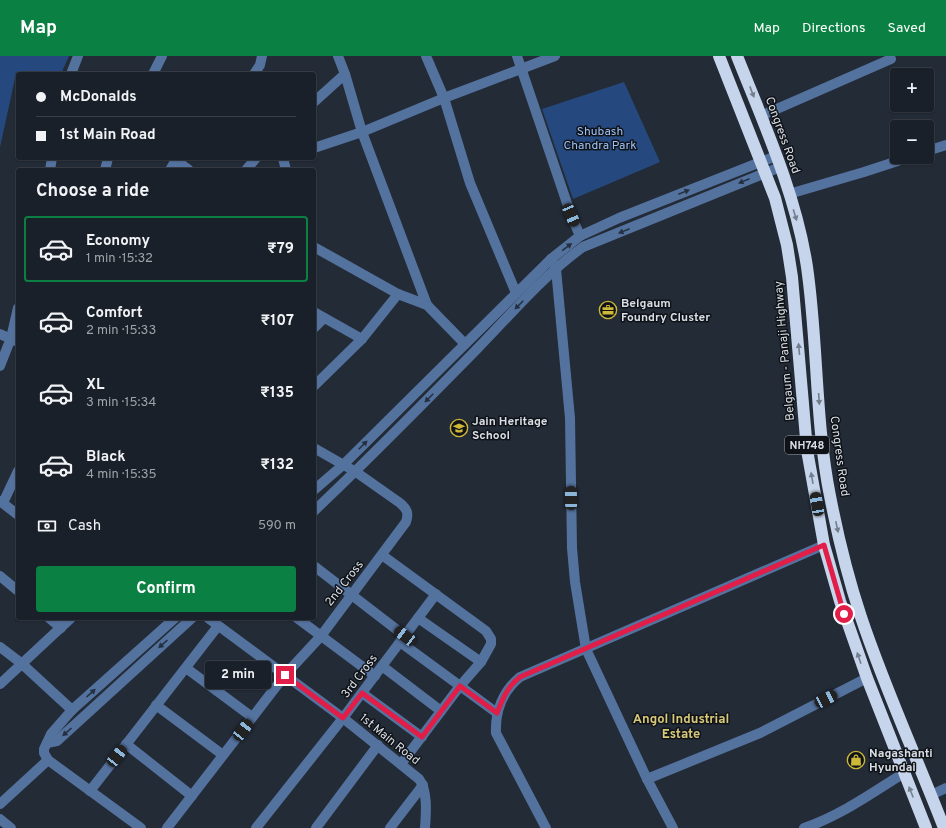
<!DOCTYPE html>
<html lang="en">
<head>
<meta charset="utf-8">
<style>
	body { margin:0; font-family:Overpass,sans-serif; background:#232831; color:#f1f3f6; height:100vh; display:flex; flex-direction:column; font-size:15px; white-space:nowrap }
	* { box-sizing:border-box; margin:0 }
	p { font-size:13px; color:#9fa3a8 }
	.icon { flex:none; width:22px; height:22px; fill:none; stroke:currentColor; stroke-width:2; stroke-linecap:round; stroke-linejoin:round }
	.map { position:relative; flex:1; overflow:hidden }
	.details { position:absolute; left:16px; top:112px; width:300px; height:452px; display:flex; flex-direction:column; background:#1a2029; border-radius:4px; box-shadow:0 1px 3px #0004,0 0 0 1px #383e46 }
	.details>* { flex:none }
	.top-card { position:absolute; left:16px; top:16px; width:300px; height:88px; border-radius:4px; box-shadow:0 1px 3px #0004,0 0 0 1px #383e46; display:grid; align-content:center; height:88px; padding:0 20px; background:#1a2029 }
	.fabs { position:absolute; left:890px; top:12px; display:grid; gap:8px }
	.fabs a { display:grid; place-items:center; width:44px; height:44px; border-radius:4px; background:#1a2029; box-shadow:0 1px 3px #0004,0 0 0 1px #383e46; font-size:20px }
	.end { position:absolute; width:18px; height:18px; margin:-9px; border:5px solid #e11d48; background:#fff; box-shadow:0 0 0 2px #fff }
	.from { border-radius:50% }
	.bubble { position:absolute; height:28px; border-radius:4px; background:#1a2029; box-shadow:0 1px 3px #0004,0 0 0 1px #383e46; font-size:13px; font-weight:700; line-height:28px; text-align:center }
	.car { position:absolute; width:12px; height:24px; margin:-12px -6px; border-radius:5px; box-shadow:0 0 3px 1px #0007; background:linear-gradient(#222 24%,#8ab4d8 0 40%,#222 0 76%,#8ab4d8 0 86%,#222 0) }
	.top-card b { display:flex; align-items:center; gap:14px; height:38px; font-size:15px }
	.top-card b+b { border-top:1px solid #383e46 }
	.top-card i { width:10px; height:10px; background:#f1f3f6 }
	ul { padding:0; list-style:none }
	li { display:flex; align-items:center; gap:12px; height:66px; margin:0 8px 6px; padding:0 12px; border:2px solid transparent; border-radius:4px }
	li div { flex:1 }
	li b { display:block; font-size:15px }
	li em { font-style:normal; font-weight:700 }
	li.on { border-color:#0b8043 }
	li>.icon { width:36px; height:36px; stroke-width:1.5 }
	h2 { padding:0 20px; font-size:18px; line-height:48px }
	.pay { display:flex; align-items:center; gap:10px; height:44px; padding:0 20px; font-size:15px }
	.pay p { margin-inline-start:auto }
	.button { display:flex; gap:8px; margin-top:auto; padding:8px 20px }
	.button a { flex:1; height:46px; border-radius:4px; background:#0b8043; color:#fff; font-size:16px; font-weight:700; line-height:46px; text-align:center }
	header { display:flex; align-items:center; gap:24px; box-sizing:border-box; height:56px; padding:0 20px; background:#0b8043; color:#fff }
	header strong { font-size:19px }
	nav { display:flex; gap:22px; margin-inline-start:auto; font-size:14px }
	.map>svg:first-child { display:block }
	.green { fill:#25497f }
	.lines { fill:none; stroke-linecap:round; stroke-linejoin:round }
	.minor { stroke:#54729e; stroke-width:10 }
	.highway { stroke:#c6d5eb; stroke-width:12 }
	.oneway { fill:#747e8c }
	.oneway2 { fill:#243040 }
	.route { stroke:#e11d48; stroke-width:5 }
	.labels { text-anchor:middle; stroke-width:3; stroke-linejoin:round; paint-order:stroke }
	.shield { fill:#0f1318; stroke:#9ca1a8; stroke-width:1 }
	.shield-label { font-size:11px; font-weight:bold; fill:#d9dee6 }
	.park-label { font-size:12px; fill:#9dc1f6; stroke:#0f1318 }
	.street-label { font-size:12px; fill:#d9dee6; stroke:#0f1318 }
	.poi-label { font-size:12px; font-weight:bold; fill:#d9dee6; stroke:#0f1318; text-anchor:start }
	.neighbourhood-label { font-size:13px; font-weight:bold; fill:#d7c87a; stroke:#0f1318 }
</style>
</head>
<body>
<header>
<strong>Map</strong>
<nav><a>Map</a><a>Directions</a><a>Saved</a></nav>
</header>
<div class="map">
<svg width="946" height="772" viewBox="0 0 946 772">
	<rect width="100%" height="100%" fill="#232b37"/>
	<!-- green -->
	<g class="green">
		<polygon points="0,0 69,0 61,18 16,18 0,91"/>
		<polygon points="624,26 660,106 573,143 542,53"/>
	</g>
	<g class="lines">
		<!-- minor -->
		<g class="minor">
			<polyline points="338,0 345,18"/>
			<polyline points="426,0 444,42 470,127 516,237"/>
			<polyline points="517,0 571,159 580,180"/>
			<polyline points="71,18 78,0"/>
			<polyline points="153,18 162,0"/>
			<polyline points="254,18 260,9 262,0"/>
			<polyline points="314,46 345,18 362,76 427,249"/>
			<polyline points="761,60 891,3"/>
			<polyline points="314,92 362,76 444,42 555,0"/>
			<polyline points="927,95 946,89"/>
			<polyline points="173,102 189,114"/>
			<polyline points="283,102 286,114"/>
			<polyline points="50,114 52,102"/>
			<polyline points="105,114 108,102"/>
			<polyline points="170,114 177,102"/>
			<polyline points="246,114 256,102"/>
			<polyline points="789,138 864,116 910,101"/>
			<polyline points="314,191 398,238 427,249 465,288"/>
			<polyline points="551,203 556,213 570,362 572,492 575,526 586,593 647,723 673,772"/>
			<polyline points="314,256 362,283"/>
			<polyline points="314,272 324,262"/>
			<polyline points="0,278 18,286"/>
			<polyline points="0,310 11,282 18,252"/>
			<polyline points="314,330 362,283 398,238"/>
			<polyline points="314,434 343,409 551,203 580,180 619,162 776,100"/>
			<polyline points="0,445 18,459"/>
			<polyline points="3,447 18,415"/>
			<path d="M314,455C370,402 424,347 478,292C510,259 546,217 583,191L780,111"/>
			<polyline points="382,499 486,575 491,583 491,588 481,606 460,630 401,708"/>
			<polyline points="314,510 405,580"/>
			<polyline points="0,520 18,535"/>
			<polyline points="49,562 61,572"/>
			<path d="M208,562L343,662L419,723C428,735 426,757 425,772"/>
			<polyline points="297,562 375,620"/>
			<polyline points="418,562 481,606"/>
			<polyline points="400,586 497,657"/>
			<polyline points="0,591 21,607 72,654"/>
			<polyline points="382,610 441,655"/>
			<polyline points="186,612 252,661"/>
			<polyline points="0,628 71,562"/>
			<polyline points="362,637 422,681"/>
			<polyline points="156,649 223,699"/>
			<polyline points="47,687 57,685 192,562"/>
			<polyline points="126,688 192,740"/>
			<polyline points="647,723 760,677 867,622"/>
			<polyline points="90,735 218,570"/>
			<polyline points="931,739 946,732"/>
			<polyline points="0,748 48,704"/>
			<polyline points="0,763 11,772"/>
			<polyline points="141,772 48,704 44,697 44,693 51,678 72,654 175,562"/>
			<path d="M167,772L285,619L321,580L406,466C409,457 407,453 400,447L356,416L314,392"/>
			<polyline points="256,772 343,662 436,538"/>
			<polyline points="316,772 378,689"/>
			<polyline points="390,772 423,729"/>
			<path d="M546,772L496,677C495,655 503,635 520,621L824,489"/>
			<path d="M804,772C840,760 872,737 904,717"/>
		</g>
		<!-- highway -->
		<g class="highway">
			<polyline points="719,0 775,142 787,189 792,221 807,394 824,489 840,545 867,622 926,772"/>
			<path d="M737,0C764,68 796,138 807,211C818,287 815,365 830,440C838,481 848,522 861,561C885,633 917,702 944,772"/>
		</g>
	</g>
	<!-- one-way arrows -->
	<defs><path id="oneway-solid" d="M-6-.8H1V-3.2L6.5 0L1 3.2V.8H-6Z"/></defs>
	<g class="oneway">
		<use href="#oneway-solid" transform="translate(752 36) rotate(69)"/>
		<use href="#oneway-solid" transform="translate(795 159) rotate(73)"/>
		<use href="#oneway-solid" transform="translate(799 293) rotate(-95)"/>
		<use href="#oneway-solid" transform="translate(819 343) rotate(86)"/>
		<use href="#oneway-solid" transform="translate(812 422) rotate(-100)"/>
		<use href="#oneway-solid" transform="translate(837 471) rotate(78)"/>
		<use href="#oneway-solid" transform="translate(859 602) rotate(-109)"/>
		<use href="#oneway-solid" transform="translate(911 736) rotate(-112)"/>
	</g>
	<g class="oneway2">
		<use href="#oneway-solid" transform="translate(744 125) rotate(158)"/>
		<use href="#oneway-solid" transform="translate(684 136) rotate(-22)"/>
		<use href="#oneway-solid" transform="translate(624 175) rotate(158)"/>
		<use href="#oneway-solid" transform="translate(567 191) rotate(-38)"/>
		<use href="#oneway-solid" transform="translate(519 249) rotate(135)"/>
		<use href="#oneway-solid" transform="translate(429 342) rotate(135)"/>
		<use href="#oneway-solid" transform="translate(363 389) rotate(-45)"/>
		<use href="#oneway-solid" transform="translate(163 588) rotate(138)"/>
		<use href="#oneway-solid" transform="translate(91 637) rotate(-42)"/>
		<use href="#oneway-solid" transform="translate(67 676) rotate(138)"/>
	</g>
	<g class="lines">
		<!-- route -->
		<path class="route" d="M285,619L343,662L362,637L422,681L460,630L497,657C503,642 507,631 520,621L824,489L844,558"/>
	</g>
	<!-- icons -->
	<defs>
		<symbol id="office-ring" viewBox="-11 -11 22 22"><circle r="9.5" fill="#0f1318" stroke="#cfb837" stroke-width="1.5"/><path d="M-6-3h4V-5.5h4V-3h4V5H-6ZM-1-4.5V-3h2v-1.5ZM-6 0V1H6V0Z" fill="#cfb837"/></symbol>
		<symbol id="school-ring" viewBox="-11 -11 22 22"><circle r="9.5" fill="#0f1318" stroke="#cfb837" stroke-width="1.5"/><path d="M0-5L7-2L0 1L-7-2ZM-4 1L0 2.5L4 1V4Q0 6-4 4Z" fill="#cfb837"/></symbol>
		<symbol id="shop-ring" viewBox="-11 -11 22 22"><circle r="9.5" fill="#0f1318" stroke="#cfb837" stroke-width="1.5"/><path d="M-5-2.5h2.3a2.7 3.5 0 0 1 5.4 0H5L5.5 6h-11ZM-1.5-2.5h3a1.5 2.3 0 0 0-3 0Z" fill="#cfb837"/></symbol>
	</defs>
	<g fill-rule="evenodd">
		<use href="#office-ring" x="598" y="244" width="20" height="20"/>
		<use href="#school-ring" x="449" y="362" width="20" height="20"/>
		<use href="#shop-ring" x="846" y="694" width="20" height="20"/>
	</g>
	<g class="labels">
		<!-- shield labels -->
		<rect class="shield" x="785" y="380" width="44" height="18" rx="3"/>
		<g class="shield-label">
			<text x="807" y="393">NH748</text>
		</g>
		<!-- park labels -->
		<g class="park-label">
			<text x="600" y="79">Shubash<tspan x="600" dy="14">Chandra Park</tspan></text>
		</g>
		<!-- street labels -->
		<g class="street-label">
			<text transform="translate(783 79) rotate(70)" y="4">Congress Road</text>
			<text transform="translate(784 295) rotate(-95)" y="4">Belgaum - Panaji Highway</text>
			<text transform="translate(840 400) rotate(82)" y="4">Congress Road</text>
			<text transform="translate(344 527) rotate(-52)" y="4">2nd Cross</text>
			<text transform="translate(359 620) rotate(-53)" y="4">3rd Cross</text>
			<text transform="translate(390 683) rotate(39)" y="4">1st Main Road</text>
		</g>
		<!-- poi labels -->
		<g class="poi-label">
			<text x="621" y="251">Belgaum<tspan x="621" dy="14">Foundry Cluster</tspan></text>
			<text x="472" y="369">Jain Heritage<tspan x="472" dy="14">School</tspan></text>
			<text x="869" y="701">Nagashanti<tspan x="869" dy="14">Hyundai</tspan></text>
		</g>
		<!-- neighbourhood labels -->
		<g class="neighbourhood-label">
			<text x="681" y="667">Angol Industrial<tspan x="681" dy="15">Estate</tspan></text>
		</g>
	</g>
</svg>
<div class="fabs">
<a>+</a>
<a>−</a>
</div>
<i class="end from" style="left:844px;top:558px"></i>
<i class="end" style="left:285px;top:619px"></i>
<div class="bubble" style="left:205px;top:605px;width:66px">2 min</div>
<i class="car" style="left:571px;top:159px;rotate:157deg"></i>
<i class="car" style="left:571px;top:442px;rotate:359deg"></i>
<i class="car" style="left:817px;top:448px;rotate:350deg"></i>
<i class="car" style="left:405px;top:580px;rotate:307deg"></i>
<i class="car" style="left:826px;top:643px;rotate:63deg"></i>
<i class="car" style="left:243px;top:674px;rotate:38deg"></i>
<i class="car" style="left:117px;top:700px;rotate:38deg"></i>
<div class="top-card">
<b><i class="from"></i>McDonalds</b>
<b><i></i>1st Main Road</b>
</div>
<section class="details">
<h2>Choose a ride</h2>
<ul>
<li class="on"><svg class="icon" aria-label="car" viewBox="0 0 24 24"><path d="M5 17H2v-5l4-1 3-4h7l3 4 3 1v5h-3M9 17h6M6 11h13"/><circle cx="7" cy="17" r="2"/><circle cx="17" cy="17" r="2"/></svg><div><b>Economy</b><p>1 min · 15:32</p></div><em>₹79</em></li>
<li><svg class="icon" aria-label="car" viewBox="0 0 24 24"><path d="M5 17H2v-5l4-1 3-4h7l3 4 3 1v5h-3M9 17h6M6 11h13"/><circle cx="7" cy="17" r="2"/><circle cx="17" cy="17" r="2"/></svg><div><b>Comfort</b><p>2 min · 15:33</p></div><em>₹107</em></li>
<li><svg class="icon" aria-label="car" viewBox="0 0 24 24"><path d="M5 17H2v-5l4-1 3-4h7l3 4 3 1v5h-3M9 17h6M6 11h13"/><circle cx="7" cy="17" r="2"/><circle cx="17" cy="17" r="2"/></svg><div><b>XL</b><p>3 min · 15:34</p></div><em>₹135</em></li>
<li><svg class="icon" aria-label="car" viewBox="0 0 24 24"><path d="M5 17H2v-5l4-1 3-4h7l3 4 3 1v5h-3M9 17h6M6 11h13"/><circle cx="7" cy="17" r="2"/><circle cx="17" cy="17" r="2"/></svg><div><b>Black</b><p>4 min · 15:35</p></div><em>₹132</em></li>
</ul>
<div class="pay"><svg class="icon" aria-label="cash" viewBox="0 0 24 24"><path d="M3 7h18v10H3z"/><circle cx="12" cy="12" r="2"/></svg>Cash<p>590 m</p></div>
<div class="button"><a>Confirm</a></div>
</section>
</div>
</body>
</html>
